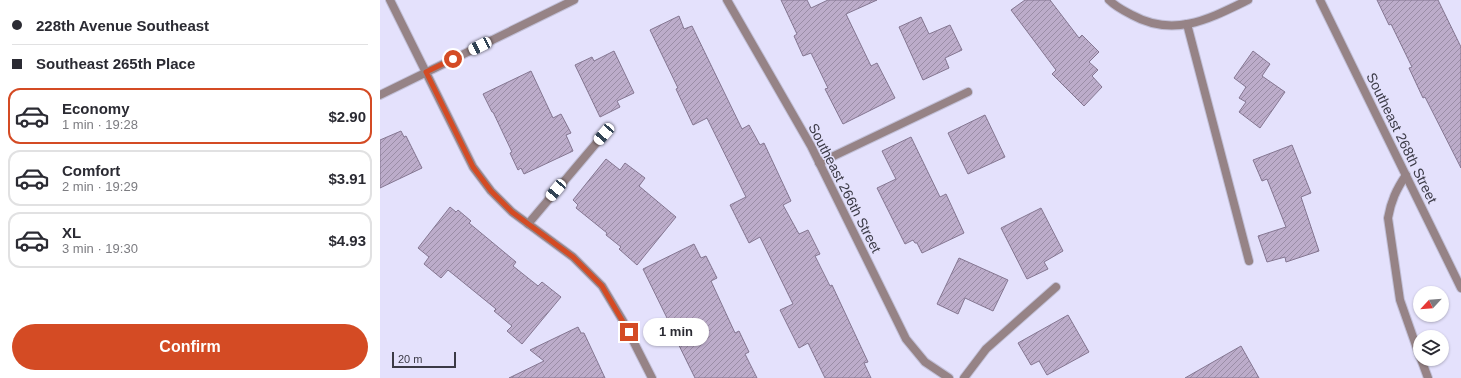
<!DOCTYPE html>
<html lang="en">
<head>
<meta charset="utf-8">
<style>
	body { margin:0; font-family:Helvetica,sans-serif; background:#f2f2f3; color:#2b2b33; height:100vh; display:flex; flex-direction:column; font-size:15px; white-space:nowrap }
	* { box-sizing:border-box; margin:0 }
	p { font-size:13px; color:#7c7c81 }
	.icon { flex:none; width:22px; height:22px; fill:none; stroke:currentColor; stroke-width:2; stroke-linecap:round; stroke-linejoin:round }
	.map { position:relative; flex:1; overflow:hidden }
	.side { display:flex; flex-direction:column; background:#fff; width:380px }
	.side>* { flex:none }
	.guide { display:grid; align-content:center; height:88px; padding:0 12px; background:#fff }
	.needle { width:26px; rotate:244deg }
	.buttons { position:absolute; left:1033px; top:286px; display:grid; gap:8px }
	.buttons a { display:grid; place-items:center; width:36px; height:36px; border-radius:50%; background:#fff; box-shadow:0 1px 3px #0004; font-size:20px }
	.scale { position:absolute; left:12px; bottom:10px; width:64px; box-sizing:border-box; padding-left:4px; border:2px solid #3b3a46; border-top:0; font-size:11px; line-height:14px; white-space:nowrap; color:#3b3a46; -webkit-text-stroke:3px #e4e1fc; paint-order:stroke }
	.end { position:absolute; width:18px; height:18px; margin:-9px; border:5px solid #d44b24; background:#fff; box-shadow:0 0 0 2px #fff }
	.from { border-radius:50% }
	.bubble { position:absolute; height:28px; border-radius:14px; background:#fff; box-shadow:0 1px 3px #0004; font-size:13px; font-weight:600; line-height:28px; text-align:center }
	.car { position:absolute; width:12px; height:24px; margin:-12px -6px; border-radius:5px; box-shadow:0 0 3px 1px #0007; background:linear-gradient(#fff 24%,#345 0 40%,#fff 0 76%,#345 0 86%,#fff 0) }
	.guide b { display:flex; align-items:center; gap:14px; height:38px; font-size:15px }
	.guide b+b { border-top:1px solid #e1e1e2 }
	.guide i { width:10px; height:10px; background:#2b2b33 }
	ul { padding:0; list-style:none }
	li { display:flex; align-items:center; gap:12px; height:56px; margin:0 8px 6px; padding:0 4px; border:2px solid #e1e1e2; border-radius:12px }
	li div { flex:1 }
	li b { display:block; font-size:15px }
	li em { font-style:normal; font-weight:600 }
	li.active { border-color:#d44b24 }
	li>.icon { width:36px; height:36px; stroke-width:1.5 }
	.action { display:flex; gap:8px; margin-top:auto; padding:8px 12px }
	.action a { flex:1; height:46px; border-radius:24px; background:#d44b24; color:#fff; font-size:16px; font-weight:600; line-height:46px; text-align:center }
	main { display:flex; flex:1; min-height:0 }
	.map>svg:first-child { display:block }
	.building { fill:url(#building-hatch); stroke:#847691 }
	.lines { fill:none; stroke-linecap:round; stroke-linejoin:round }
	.lane-casing { stroke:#c2c0d8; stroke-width:10 }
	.street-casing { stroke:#c2c0d8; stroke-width:10 }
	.lane { stroke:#968386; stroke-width:8 }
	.street { stroke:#968386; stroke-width:8 }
	.route { stroke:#d44b24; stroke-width:5 }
	.labels { text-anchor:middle; stroke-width:3; stroke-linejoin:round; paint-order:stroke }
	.street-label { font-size:14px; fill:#3b3a46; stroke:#e4e1fc }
</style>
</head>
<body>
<main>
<section class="side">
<div class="guide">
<b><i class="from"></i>228th Avenue Southeast</b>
<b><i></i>Southeast 265th Place</b>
</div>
<ul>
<li class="active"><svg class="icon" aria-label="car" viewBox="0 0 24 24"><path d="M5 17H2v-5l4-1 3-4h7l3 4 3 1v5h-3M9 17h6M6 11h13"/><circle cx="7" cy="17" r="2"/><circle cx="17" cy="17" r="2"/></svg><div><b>Economy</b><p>1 min · 19:28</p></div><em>$2.90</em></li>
<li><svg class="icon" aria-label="car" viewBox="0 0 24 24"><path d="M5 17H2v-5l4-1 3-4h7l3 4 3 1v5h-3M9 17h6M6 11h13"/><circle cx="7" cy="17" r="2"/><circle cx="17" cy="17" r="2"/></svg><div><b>Comfort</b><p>2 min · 19:29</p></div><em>$3.91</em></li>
<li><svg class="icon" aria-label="car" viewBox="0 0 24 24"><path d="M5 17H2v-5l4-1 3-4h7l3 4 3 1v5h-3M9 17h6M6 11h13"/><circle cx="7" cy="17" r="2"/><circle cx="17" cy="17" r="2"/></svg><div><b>XL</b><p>3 min · 19:30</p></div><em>$4.93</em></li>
</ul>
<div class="action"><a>Confirm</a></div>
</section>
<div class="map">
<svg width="1081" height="378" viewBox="0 0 1081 378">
	<defs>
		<pattern id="building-hatch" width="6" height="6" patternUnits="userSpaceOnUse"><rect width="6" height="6" fill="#bcacca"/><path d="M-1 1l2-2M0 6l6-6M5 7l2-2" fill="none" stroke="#9a8da6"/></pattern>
	</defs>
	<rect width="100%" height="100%" fill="#e4e1fc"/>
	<!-- building -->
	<g class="building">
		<polygon points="401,0 427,0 431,8 448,0 497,0 466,14 491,66 497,63 515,98 463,124 445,89 448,88 431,53 423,56 414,36 417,34"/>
		<polygon points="645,0 670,0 699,38 702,35 719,52 709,62 718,70 712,76 722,87 704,106 672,74 676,70 631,10"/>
		<polygon points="997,0 1058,0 1081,47 1081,168 1045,97 1043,98 1029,68 1032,67 1011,24 1009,25"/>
		<polygon points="299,16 304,29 312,26 362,129 369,125 380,145 384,143 411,201 403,205 419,234 428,230 440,254 435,256 450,286 452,285 488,362 484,363 491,378 445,378 428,343 419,348 400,310 413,304 380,237 369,243 350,205 366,197 327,118 313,125 296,89 298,88 270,30"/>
		<polygon points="541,17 549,34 570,25 582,50 565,58 569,68 543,80 519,27"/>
		<polygon points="234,51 254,93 237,101 240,107 220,117 195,65 212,57 214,61"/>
		<polygon points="873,51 890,64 882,76 905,92 880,128 859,112 866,102 859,98 866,87 854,78"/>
		<polygon points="151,71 173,118 181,114 191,133 186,135 193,151 144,174 141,168 138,170 130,153 132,152 113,112 112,112 103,94"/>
		<polygon points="605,115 625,157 588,174 568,133"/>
		<polygon points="21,131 24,137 26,136 42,168 0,188 0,140"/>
		<polygon points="531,137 560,197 566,194 584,233 542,253 537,243 535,243 533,240 525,244 497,188 516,179 502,151"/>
		<polygon points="912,145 931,193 921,197 939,251 906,262 905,257 887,262 878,236 906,227 887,179 882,181 873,160"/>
		<polygon points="226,159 240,170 245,163 265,178 259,186 296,217 257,265 239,249 241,247 226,235 227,233 196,208 198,205 193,200"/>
		<polygon points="70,207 76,212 78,210 91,221 89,223 136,262 133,266 158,286 162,282 181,297 142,344 127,331 132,326 114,311 116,309 68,270 61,278 44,264 49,257 38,248"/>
		<polygon points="661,208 683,251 664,262 668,269 647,279 621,228"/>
		<polygon points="314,244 321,258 326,256 337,278 331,281 355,333 359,331 369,352 365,354 377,378 315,378 287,321 288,320 263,269"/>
		<polygon points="579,258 628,280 613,311 585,298 578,314 557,304"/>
		<polygon points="688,315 709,352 667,375 659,361 651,365 638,343"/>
		<polygon points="198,327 201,333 204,333 225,378 129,378 164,361 150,350"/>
		<polygon points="861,346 879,378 805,378"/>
	</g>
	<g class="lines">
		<defs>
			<g id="lane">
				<polyline points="807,24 869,261"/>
				<polyline points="439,163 588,92"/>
				<path d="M1026,175C1016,190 1011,201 1008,218L1020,300L1040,357"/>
				<polyline points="148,224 224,134"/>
				<polyline points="1041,359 1048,378"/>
				<polyline points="584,378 606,349 676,287"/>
			</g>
			<g id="street">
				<polyline points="10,0 93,167 111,191 132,212 193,257 222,286 243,321 272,378"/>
				<polyline points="347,0 431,146 526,339 545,362 569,378"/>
				<path d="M729,0C736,7 744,11 752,15C794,38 829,19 868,0"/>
				<polyline points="940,0 1081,288"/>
				<polyline points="0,95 194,0"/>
			</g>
		</defs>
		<!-- lane casing -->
		<use href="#lane" class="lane-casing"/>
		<!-- street casing -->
		<use href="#street" class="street-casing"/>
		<!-- lane -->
		<use href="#lane" class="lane"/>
		<!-- street -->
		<use href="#street" class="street"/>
	</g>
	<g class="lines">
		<!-- route -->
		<polyline class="route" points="73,59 46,72 93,167 111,191 132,212 193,257 222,286 249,332"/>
	</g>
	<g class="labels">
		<!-- street labels -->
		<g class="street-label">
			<text transform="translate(1022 138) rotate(64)" y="5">Southeast 268th Street</text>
			<text transform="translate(465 188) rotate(63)" y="5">Southeast 266th Street</text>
		</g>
	</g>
</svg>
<div class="buttons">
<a><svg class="needle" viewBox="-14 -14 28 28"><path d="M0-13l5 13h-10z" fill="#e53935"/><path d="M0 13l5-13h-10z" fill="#7c7c81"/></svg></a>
<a><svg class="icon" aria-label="layers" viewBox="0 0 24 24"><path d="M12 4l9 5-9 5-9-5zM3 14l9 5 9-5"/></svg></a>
</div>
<div class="scale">20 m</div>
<i class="end from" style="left:73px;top:59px"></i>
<i class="end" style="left:249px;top:332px"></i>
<div class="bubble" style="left:263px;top:318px;width:66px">1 min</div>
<i class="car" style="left:100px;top:46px;rotate:244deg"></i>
<i class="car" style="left:224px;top:134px;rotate:221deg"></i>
<i class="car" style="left:176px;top:190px;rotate:220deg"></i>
</div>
</main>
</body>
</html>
